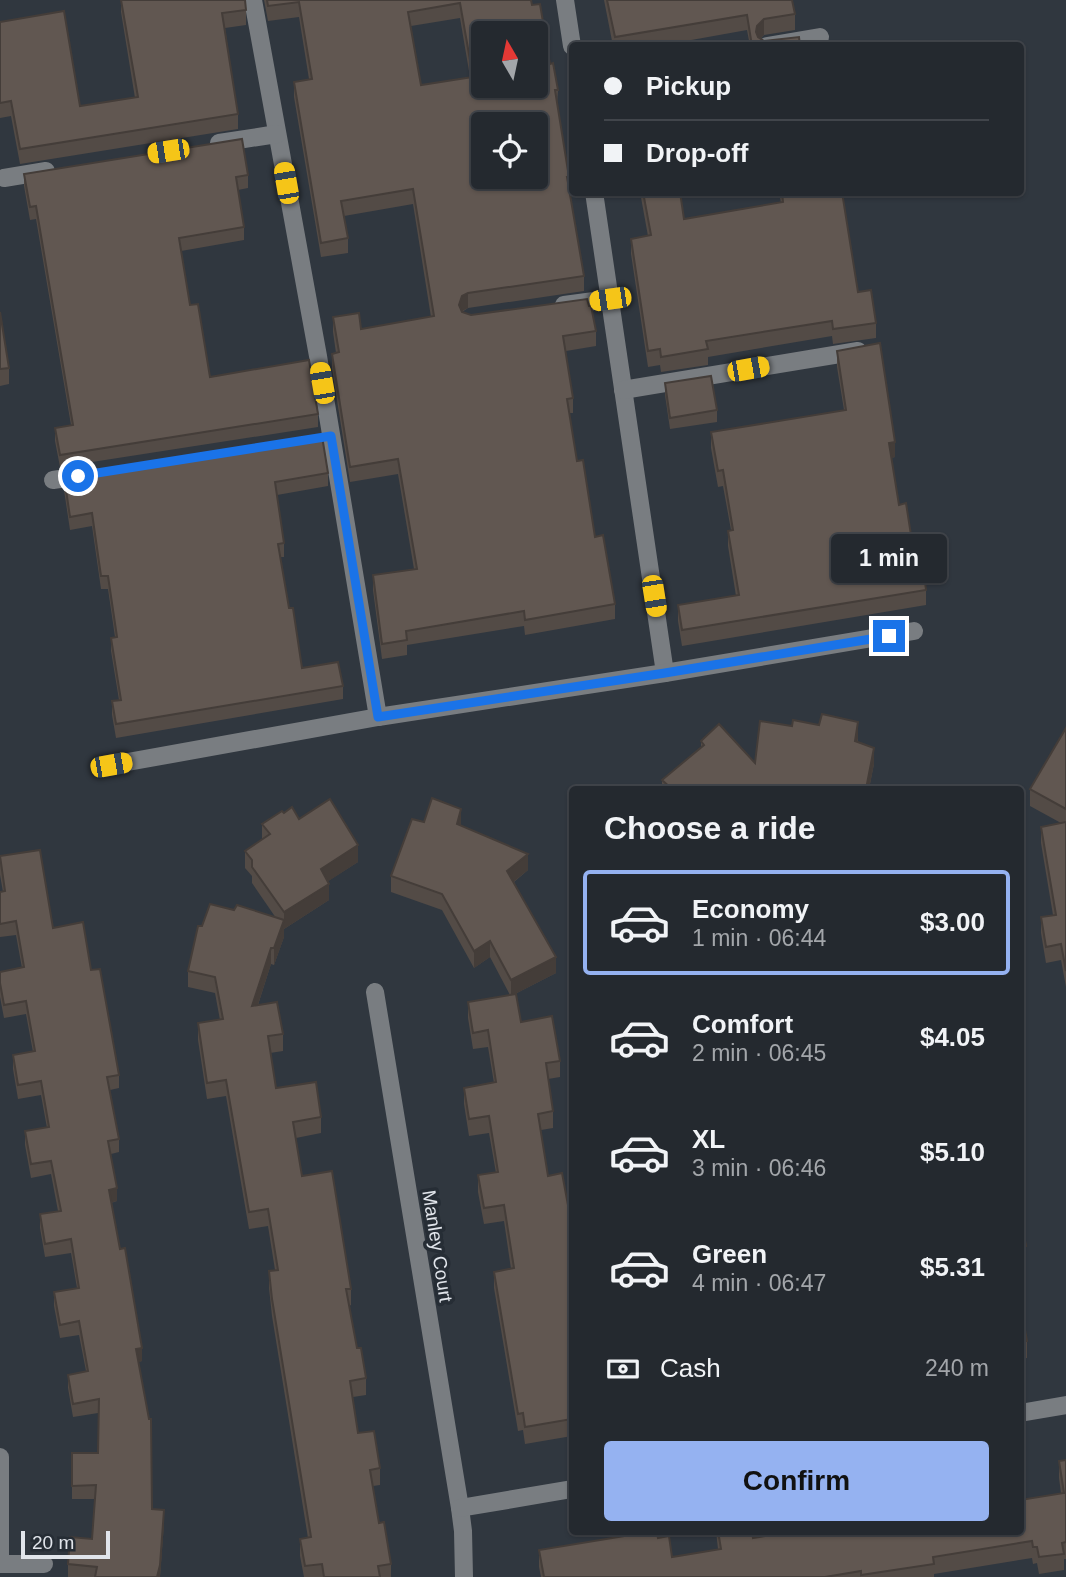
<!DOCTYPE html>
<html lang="en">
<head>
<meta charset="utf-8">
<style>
	body { margin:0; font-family:Arial,sans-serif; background:#30353b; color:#f1f3f6; height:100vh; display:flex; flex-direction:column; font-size:26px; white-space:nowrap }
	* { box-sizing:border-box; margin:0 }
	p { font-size:23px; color:#a3a6aa }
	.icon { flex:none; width:38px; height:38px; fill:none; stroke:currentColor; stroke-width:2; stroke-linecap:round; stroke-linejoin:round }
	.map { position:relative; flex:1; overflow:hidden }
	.drawer { position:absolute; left:569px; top:786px; width:455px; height:749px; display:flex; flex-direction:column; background:#24292f; border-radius:7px; box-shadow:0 2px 5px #0004,0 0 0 2px #41454b }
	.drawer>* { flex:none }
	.hud { position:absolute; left:569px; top:42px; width:455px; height:154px; border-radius:7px; box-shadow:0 2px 5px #0004,0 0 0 2px #41454b; display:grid; align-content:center; height:154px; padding:0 35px; background:#24292f }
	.needle { width:46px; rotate:351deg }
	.buttons { position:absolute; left:471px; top:21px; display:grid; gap:14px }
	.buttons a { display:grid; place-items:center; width:77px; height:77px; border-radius:7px; background:#24292f; box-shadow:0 2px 5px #0004,0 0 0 2px #41454b; font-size:35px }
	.scale { position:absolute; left:21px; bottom:18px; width:89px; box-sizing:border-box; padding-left:7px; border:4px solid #e1e5eb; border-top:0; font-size:19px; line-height:24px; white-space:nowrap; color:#e1e5eb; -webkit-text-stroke:5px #262d35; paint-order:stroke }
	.end { position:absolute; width:32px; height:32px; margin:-16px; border:9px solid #1a73e8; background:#fff; box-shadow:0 0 0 4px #fff }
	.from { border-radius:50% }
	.bubble { position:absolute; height:49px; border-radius:7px; background:#24292f; box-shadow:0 2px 5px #0004,0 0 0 2px #41454b; font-size:23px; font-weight:600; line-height:49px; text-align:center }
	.car { position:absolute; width:21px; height:42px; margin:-21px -10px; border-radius:9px; box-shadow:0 0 5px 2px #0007; background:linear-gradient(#f5c518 24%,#345 0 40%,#f5c518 0 76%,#345 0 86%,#f5c518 0) }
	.hud b { display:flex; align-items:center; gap:24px; height:66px; font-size:26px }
	.hud b+b { border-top:2px solid #41454b }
	.hud i { width:18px; height:18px; background:#f1f3f6 }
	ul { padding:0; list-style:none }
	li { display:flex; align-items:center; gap:21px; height:105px; margin:0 14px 10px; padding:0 21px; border:4px solid transparent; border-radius:7px }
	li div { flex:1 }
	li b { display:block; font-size:26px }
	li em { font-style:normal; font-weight:600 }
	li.selected { border-color:#95b2f1 }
	li>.icon { width:63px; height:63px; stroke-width:1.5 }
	h2 { padding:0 35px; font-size:32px; line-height:84px }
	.pay { display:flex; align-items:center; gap:18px; height:77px; padding:0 35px; font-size:26px }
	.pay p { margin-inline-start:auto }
	.button { display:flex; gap:14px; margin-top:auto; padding:14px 35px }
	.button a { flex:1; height:80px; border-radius:7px; background:#95b2f1; color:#111; font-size:28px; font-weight:600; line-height:80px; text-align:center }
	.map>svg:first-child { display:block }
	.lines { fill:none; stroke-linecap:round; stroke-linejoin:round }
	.minor { stroke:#797d81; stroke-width:18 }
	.wall { fill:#534b46; fill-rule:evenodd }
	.shaded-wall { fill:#443d39 }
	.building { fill:#615751; stroke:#443d39; stroke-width:2; fill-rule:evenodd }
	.route { stroke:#1a73e8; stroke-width:9 }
	.labels { text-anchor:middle; stroke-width:7; stroke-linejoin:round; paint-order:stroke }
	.street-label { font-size:19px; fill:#e1e5eb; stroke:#262d35 }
</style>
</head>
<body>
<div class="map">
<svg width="1066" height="1577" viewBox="0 0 1066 1577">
	<rect width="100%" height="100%" fill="#30373f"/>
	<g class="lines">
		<!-- minor -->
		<g class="minor">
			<polyline points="253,0 318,356 378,717"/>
			<polyline points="565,0 572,46"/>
			<polyline points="767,46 820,37"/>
			<polyline points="219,143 277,134"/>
			<polyline points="4,178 46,171"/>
			<polyline points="594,192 665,673"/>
			<polyline points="564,305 609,299"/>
			<polyline points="623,390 858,351"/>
			<polyline points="53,480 86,475"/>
			<polyline points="111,765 378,717 665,673 914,631"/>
			<polyline points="375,992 460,1508 463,1531 464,1577"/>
			<polyline points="1020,1413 1066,1405"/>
			<polyline points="0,1457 0,1560"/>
			<polyline points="460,1508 572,1489"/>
			<polyline points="0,1564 44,1564"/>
		</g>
	</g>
	<!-- wall -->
	<g class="wall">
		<polygon points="121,0 246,10 246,25 225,28 238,114 238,129 20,164 11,116 0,118 0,22 80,106 135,98 121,12"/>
		<path d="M264,0H531L558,90L557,105L569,177V191L584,276V291L468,308L462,312L471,315L589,306L596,331V346L566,351L573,398V413H569L577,461L595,537L615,604V619L525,635L524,626L407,645V655L382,659L373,590V575L414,569L398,474L350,482L332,369V354L336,353L333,332V317L361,329L431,317L413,204L344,216L348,238V253L321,257L294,97V82L309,79L299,17L268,21ZM460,18L470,77L421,85L411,26Z"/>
		<polygon points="604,0 792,0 795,14 795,30 764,35 760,39 764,41 800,46 750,46 747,30 658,46 613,46"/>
		<polygon points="24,174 248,175 248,188 238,190 244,227 244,240 181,251 190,305 210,377 318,414 318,427 60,467 55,441 55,428 71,425 36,219 30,220 24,186"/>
		<polygon points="640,192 680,192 684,219 781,203 779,192 842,192 858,292 876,323 876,338 833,344 832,336 708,357 708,365 661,372 660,365 648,367 631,254 631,239 648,236"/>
		<polygon points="0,312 9,368 9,384 0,386"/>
		<polygon points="837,351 895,457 891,458 899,505 916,567 926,590 926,605 682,646 678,621 678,605 736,596 728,546 728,531 731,530 723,486 718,487 711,448 711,432 844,410 837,367"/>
		<polygon points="665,383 717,410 717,422 670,429 665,395"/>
		<polygon points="328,473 328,486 277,495 284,543 284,557 280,557 289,608 302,668 343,686 343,699 116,738 112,715 112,701 119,700 111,651 111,638 115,637 108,589 101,589 92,526 70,530 64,490 64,476"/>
		<polygon points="1066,728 1066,987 1061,960 1046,963 1041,933 1041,917 1053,915 1041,843 1041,827 1061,823 1030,806 1030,789"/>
		<polygon points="858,738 858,742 874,764 869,789 662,789 662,780 701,748 701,741 755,763"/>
		<polygon points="284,813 299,819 358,862 328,881 329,900 284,929 284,928 284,937 274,965 271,964 258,1005 283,1034 283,1051 270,1053 276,1088 321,1117 321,1133 296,1138 302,1176 351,1289 351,1305 349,1306 357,1348 366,1378 366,1395 353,1397 358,1433 380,1468 380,1485 373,1486 379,1523 391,1564 391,1577 304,1577 300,1556 300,1539 308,1538 272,1316 269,1288 269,1271 275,1270 268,1226 249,1229 226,1096 207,1099 198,1040 198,1023 220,1020 215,993 188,987 188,971 202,926 234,910 276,918 252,883 252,876 245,868 245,851 262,839 262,824"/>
		<polygon points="424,822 461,825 528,870 514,882 556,973 515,994 521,1022 560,1061 560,1077 548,1079 553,1111 553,1128 541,1130 548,1176 568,1205 572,1204 572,1436 525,1444 523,1430 518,1431 494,1288 494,1272 511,1269 504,1221 484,1224 478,1192 478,1175 496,1173 489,1133 469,1136 464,1104 464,1088 494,1083 488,1047 473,1049 468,1018 468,1002 510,995 490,957 474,968 442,910 391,892 391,876"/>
		<polygon points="0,856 53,928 91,970 119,1075 119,1088 110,1090 119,1139 119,1152 111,1154 117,1201 111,1203 142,1361 138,1362 152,1509 164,1523 160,1577 68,1577 68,1564 92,1539 95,1499 72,1499 72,1453 98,1453 98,1413 73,1417 68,1388 68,1375 86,1371 79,1335 60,1338 54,1306 54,1292 77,1288 71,1253 45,1257 40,1228 40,1214 58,1211 51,1174 31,1178 25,1145 25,1131 47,1128 41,1095 18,1099 13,1069 13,1055 33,1052 26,1014 4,1018 0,997 0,972 22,968 16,935 0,937 0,892 3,892 0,875"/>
		<polygon points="1020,1214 1026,1246 1026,1263 1020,1264"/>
		<polygon points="1020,1302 1027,1341 1027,1358 1020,1359"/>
		<polygon points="1066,1460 1066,1559 1064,1559 1064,1570 1039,1574 1037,1563 1033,1564 1032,1558 934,1574 934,1577 541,1577 539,1567 539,1550 658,1538 672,1557 718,1549 716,1531 752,1531 753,1538 1020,1531 1061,1493 1059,1478 1059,1461"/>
	</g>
	<!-- shaded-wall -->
	<g class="shaded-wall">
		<polygon points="764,19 764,35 757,41 756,32 757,26"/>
		<polygon points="468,293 468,308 462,311 459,320 459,305 462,296"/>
		<polygon points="895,442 895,457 889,459 889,443"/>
		<polygon points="858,722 858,738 855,757 855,741"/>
		<polygon points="874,748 874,764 869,789 866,789"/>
		<polygon points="461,809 461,825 457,824"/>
		<polygon points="358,845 358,862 321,886 321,869"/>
		<polygon points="528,854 528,870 507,887 507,871"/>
		<polygon points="329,884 329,900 284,929 284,912"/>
		<polygon points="284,920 284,937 274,965 274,948"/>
		<polygon points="490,941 490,957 474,968 474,951"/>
		<polygon points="271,948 271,964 252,1023 252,1006"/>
		<polygon points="556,957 556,973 511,996 511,980"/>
		<polygon points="117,1188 117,1201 109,1203 109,1190"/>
		<polygon points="142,1348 142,1361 136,1363 136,1349"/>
		<polygon points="164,1510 164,1523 160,1577 157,1577"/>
	</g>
	<!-- building -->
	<g class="building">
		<polygon points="121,0 245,0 246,10 222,13 238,114 20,149 11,101 0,103 0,22 64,11 80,106 138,97"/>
		<path d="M267,0H531L532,5L540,4L550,64L553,63L558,90H555L569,177H567L584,276L468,293L462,296L459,305L462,312L471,315L587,299L589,306H591L596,331L563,336L573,398L567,399L577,461L583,460L595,537L603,535L615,604L525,620L524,611L406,631L407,640L382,644L373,575L417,569L398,459L350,467L332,354L339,352L333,317L359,313L361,329L434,316L413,189L341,201L348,238L321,243L294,82L312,79L299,2L268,6ZM460,3L473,77L421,85L408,12ZM483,33H536V86H483ZM483,124H536V177H483Z"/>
		<polygon points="607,0 792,0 795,14 764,19 757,26 756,32 758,37 764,41 799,37 800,46 752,46 747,15 615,37"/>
		<polygon points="242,139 248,175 236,177 244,227 179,238 190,305 198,304 210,377 309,360 318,414 60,455 55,428 73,425 36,206 30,207 24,174"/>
		<polygon points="643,192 680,192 684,219 783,202 782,192 842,192 858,292 871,290 876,323 833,329 832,321 706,341 708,349 661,357 660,349 648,351 631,239 651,235"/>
		<polygon points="0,312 9,368 0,369"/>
		<polygon points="880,343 895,442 889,443 899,505 906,503 916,567 923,566 926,590 682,630 678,605 739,595 728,531 733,530 723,470 718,471 711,432 846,410 837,351"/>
		<polygon points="711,376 717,410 670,418 665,383"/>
		<polygon points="322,436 328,473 275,482 284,543 278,544 289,608 293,608 302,668 338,662 343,686 116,724 112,701 121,700 111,638 117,637 108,576 101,576 92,513 70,517 64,476"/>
		<polygon points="822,714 858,722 855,741 874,748 866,789 672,789 662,780 704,745 701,741 719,724 755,763 760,721 792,726 793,720 819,725"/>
		<polygon points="1066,728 1066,809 1030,789"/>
		<polygon points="952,785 954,789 944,789"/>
		<polygon points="432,798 461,809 457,824 528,854 507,871 556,957 511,980 490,941 474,951 442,894 391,876 412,819 424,822"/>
		<polygon points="330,799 358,845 321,869 329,884 284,912 252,867 252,860 245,851 270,834 262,824 282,811 284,813 292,807 299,819"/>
		<polygon points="1066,822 1066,971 1061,944 1046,947 1041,917 1056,915 1041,827"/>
		<polygon points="40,850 53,928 83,922 91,970 100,969 119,1075 107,1077 119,1139 108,1141 117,1188 109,1190 120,1249 125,1248 142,1348 136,1349 149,1419 151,1419 152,1509 164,1510 160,1565 157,1577 95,1577 97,1567 68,1564 70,1537 92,1539 96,1485 72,1486 72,1453 98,1453 99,1399 73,1404 68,1375 88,1371 79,1321 60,1325 54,1292 79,1288 71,1239 45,1244 40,1214 61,1211 51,1161 31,1164 25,1131 49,1127 41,1081 18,1085 13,1055 35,1051 26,1001 4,1005 0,983 0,972 24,967 16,921 0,924 0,892 5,891 0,856"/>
		<polygon points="210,904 234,910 237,905 284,920 274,948 271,948 252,1006 277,1002 283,1034 268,1036 276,1088 316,1082 321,1117 293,1122 302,1176 332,1171 351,1289 346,1289 357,1348 361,1348 366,1378 350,1381 358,1433 374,1431 380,1468 370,1470 379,1523 384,1522 391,1564 378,1566 380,1577 324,1577 322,1564 305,1566 300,1539 311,1537 272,1299 269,1271 278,1270 268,1209 249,1212 226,1080 207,1083 198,1023 223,1019 215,977 188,971 198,926 202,926"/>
		<polygon points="516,994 521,1022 552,1016 560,1061 546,1063 553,1111 538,1114 548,1176 562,1173 568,1205 572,1204 572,1299 571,1299 572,1305 572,1419 525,1427 523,1413 518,1414 494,1272 514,1268 504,1205 484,1208 478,1175 498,1172 489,1116 469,1119 464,1088 496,1082 488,1030 473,1033 468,1002"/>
		<polygon points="1020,1214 1026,1246 1020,1247"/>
		<polygon points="1020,1302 1027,1341 1020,1342"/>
		<polygon points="1066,1460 1066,1542 1062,1543 1064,1554 1039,1557 1037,1547 1033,1547 1032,1541 933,1557 934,1564 861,1575 861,1571 825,1577 544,1577 539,1550 655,1531 657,1531 658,1538 669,1536 672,1557 721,1549 718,1531 752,1531 753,1538 798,1531 1020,1531 1020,1500 1064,1493 1059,1461"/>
	</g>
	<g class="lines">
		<!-- route -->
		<polyline class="route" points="78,476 331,436 378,717 665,673 889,636"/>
	</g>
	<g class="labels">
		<!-- street labels -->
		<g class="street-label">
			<text transform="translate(438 1246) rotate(81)" y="7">Manley Court</text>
		</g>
	</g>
</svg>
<div class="buttons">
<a><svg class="needle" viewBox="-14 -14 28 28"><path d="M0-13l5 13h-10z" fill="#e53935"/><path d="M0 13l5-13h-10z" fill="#a3a6aa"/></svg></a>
<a><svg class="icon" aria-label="locate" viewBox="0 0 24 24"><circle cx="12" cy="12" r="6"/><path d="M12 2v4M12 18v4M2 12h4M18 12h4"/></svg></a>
</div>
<div class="scale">20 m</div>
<i class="end from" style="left:78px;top:476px"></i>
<i class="end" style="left:889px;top:636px"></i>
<div class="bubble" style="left:831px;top:534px;width:116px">1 min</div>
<i class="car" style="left:168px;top:151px;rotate:261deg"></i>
<i class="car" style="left:286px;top:183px;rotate:350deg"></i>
<i class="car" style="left:610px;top:299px;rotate:262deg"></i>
<i class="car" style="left:748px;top:369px;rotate:80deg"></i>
<i class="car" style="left:322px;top:383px;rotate:350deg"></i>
<i class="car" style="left:654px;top:596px;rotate:171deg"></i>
<i class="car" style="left:111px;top:765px;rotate:80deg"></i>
<div class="hud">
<b><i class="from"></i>Pickup</b>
<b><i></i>Drop-off</b>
</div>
<section class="drawer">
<h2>Choose a ride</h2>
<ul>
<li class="selected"><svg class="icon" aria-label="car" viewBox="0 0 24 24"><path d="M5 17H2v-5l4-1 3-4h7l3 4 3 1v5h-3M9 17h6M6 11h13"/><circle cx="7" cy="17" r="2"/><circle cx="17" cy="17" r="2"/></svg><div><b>Economy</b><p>1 min · 06:44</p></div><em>$3.00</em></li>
<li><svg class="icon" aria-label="car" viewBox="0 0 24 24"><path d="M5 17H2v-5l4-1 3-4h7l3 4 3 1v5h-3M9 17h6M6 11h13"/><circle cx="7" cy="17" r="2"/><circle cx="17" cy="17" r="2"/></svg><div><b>Comfort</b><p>2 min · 06:45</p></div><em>$4.05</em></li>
<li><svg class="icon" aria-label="car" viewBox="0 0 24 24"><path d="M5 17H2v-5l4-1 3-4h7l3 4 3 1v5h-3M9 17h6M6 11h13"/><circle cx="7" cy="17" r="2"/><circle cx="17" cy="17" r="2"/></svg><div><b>XL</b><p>3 min · 06:46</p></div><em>$5.10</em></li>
<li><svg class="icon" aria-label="car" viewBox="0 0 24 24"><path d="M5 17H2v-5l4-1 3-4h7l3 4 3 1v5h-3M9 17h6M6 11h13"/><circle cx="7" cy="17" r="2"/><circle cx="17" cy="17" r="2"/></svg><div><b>Green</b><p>4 min · 06:47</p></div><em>$5.31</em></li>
</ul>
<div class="pay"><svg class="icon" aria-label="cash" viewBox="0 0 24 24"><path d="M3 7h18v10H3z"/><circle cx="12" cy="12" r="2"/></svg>Cash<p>240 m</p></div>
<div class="button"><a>Confirm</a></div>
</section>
</div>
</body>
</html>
